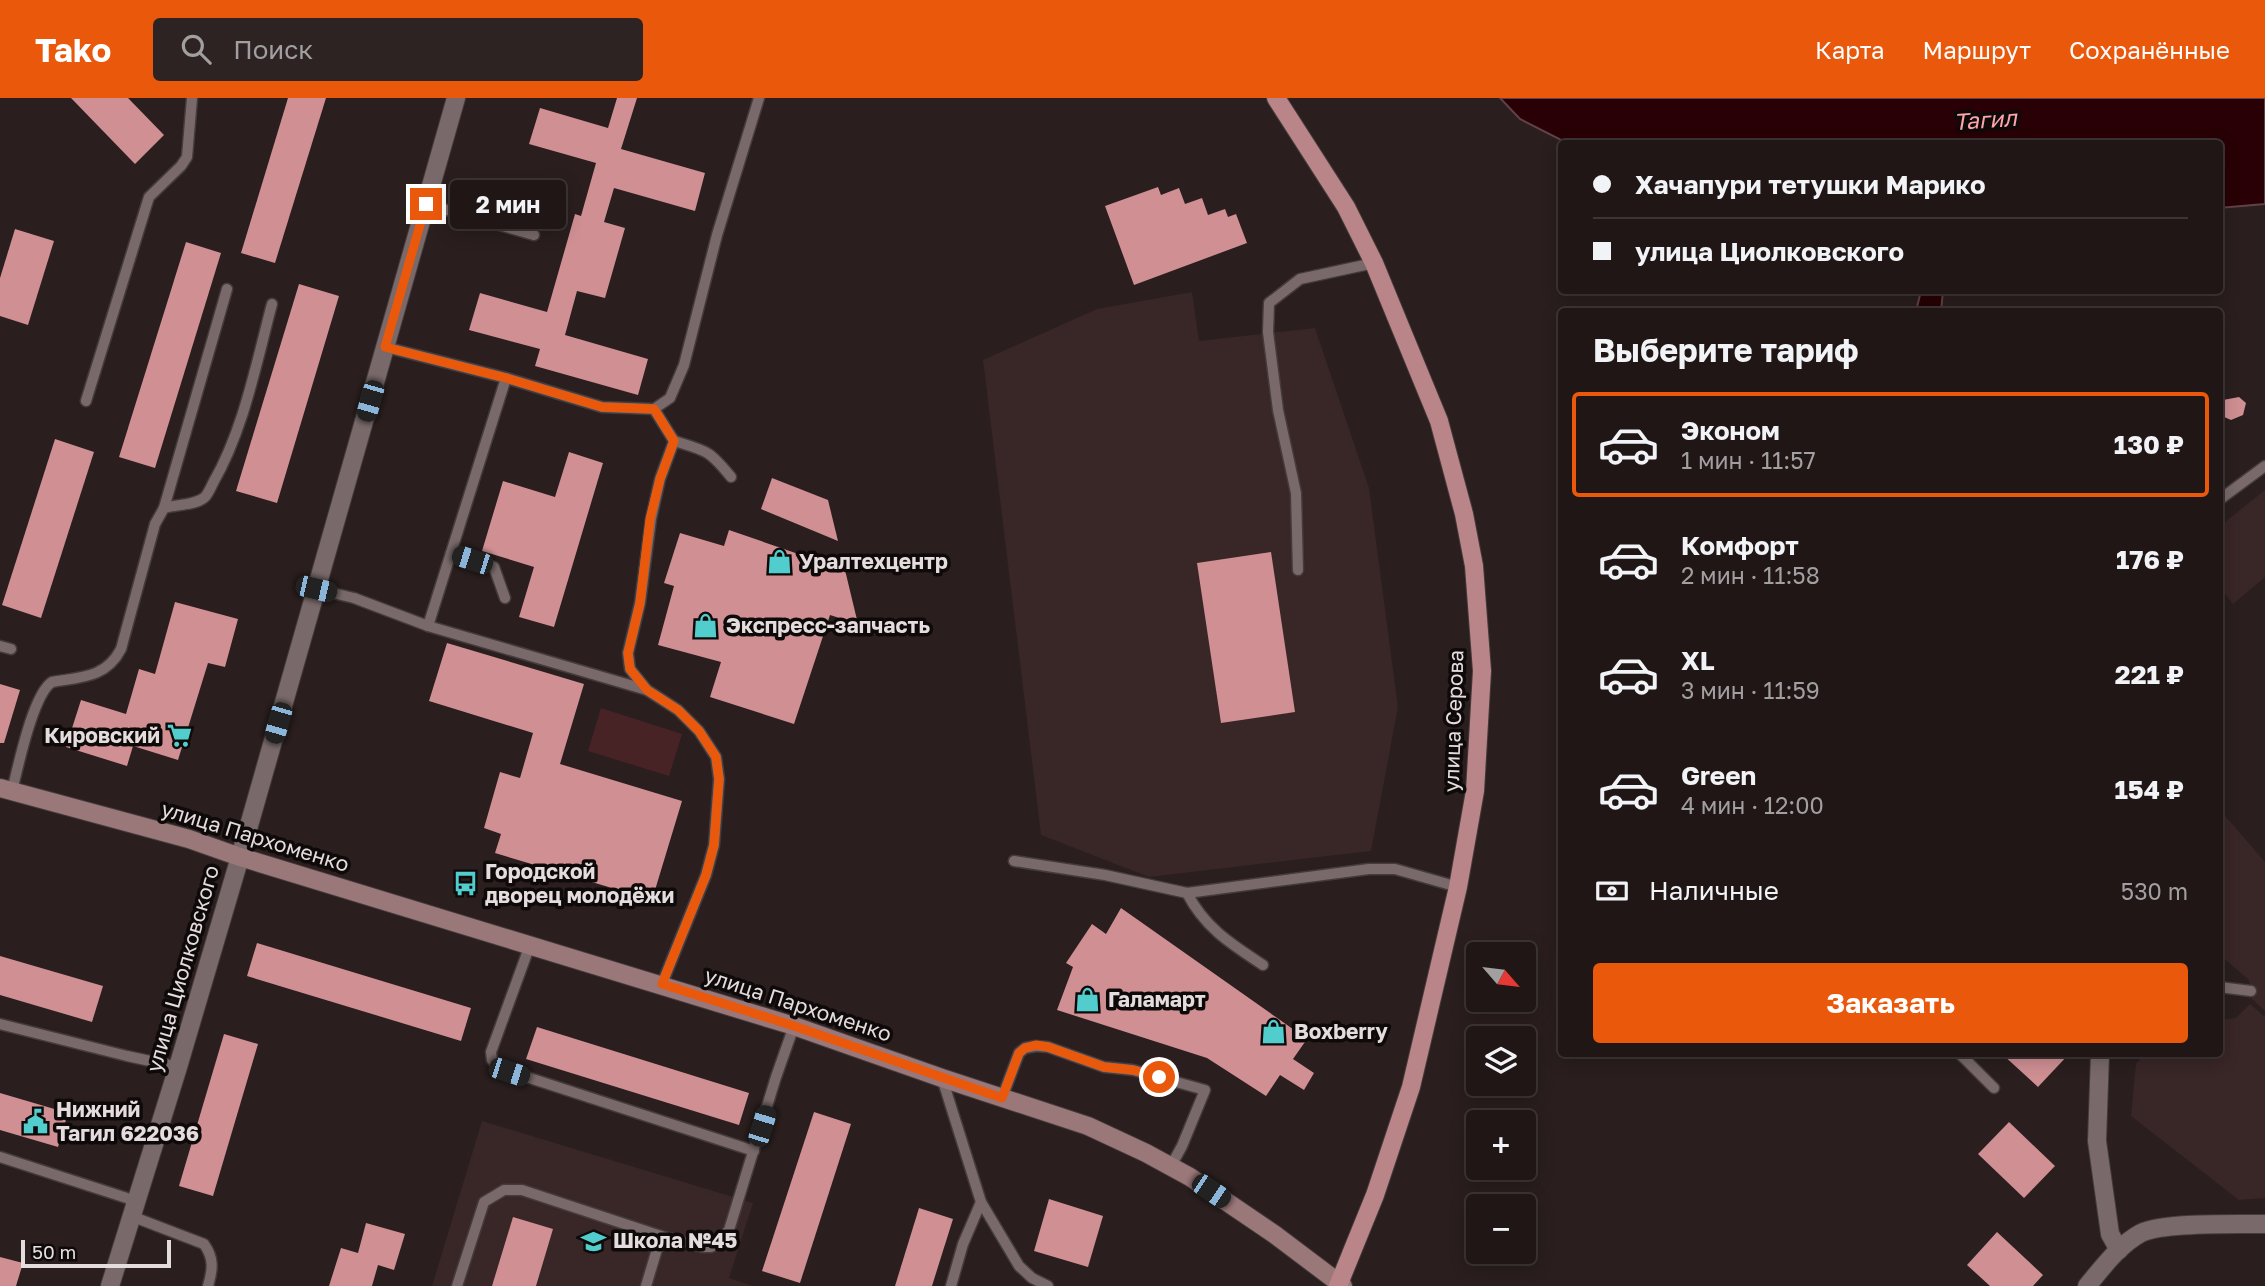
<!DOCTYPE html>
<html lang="ru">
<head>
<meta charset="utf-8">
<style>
	body { margin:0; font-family:"Golos Text",sans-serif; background:#2d2323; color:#f1f3f6; height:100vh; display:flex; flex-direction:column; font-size:26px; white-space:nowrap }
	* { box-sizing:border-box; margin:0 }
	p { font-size:23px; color:#a29fa1 }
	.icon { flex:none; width:38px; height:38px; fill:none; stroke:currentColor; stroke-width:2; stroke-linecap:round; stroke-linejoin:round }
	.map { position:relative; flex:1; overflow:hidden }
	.panel { position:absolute; left:1558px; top:210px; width:665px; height:749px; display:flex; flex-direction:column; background:#201616; border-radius:7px; box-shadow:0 4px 18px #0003,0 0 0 2px #3d3535 }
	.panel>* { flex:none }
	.banner { position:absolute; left:1558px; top:42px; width:665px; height:154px; border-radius:7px; box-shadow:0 4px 18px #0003,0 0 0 2px #3d3535; display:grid; align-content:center; height:154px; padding:0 35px; background:#201616 }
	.needle { width:46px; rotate:118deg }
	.tools { position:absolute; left:1466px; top:844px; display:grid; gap:14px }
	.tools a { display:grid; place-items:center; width:70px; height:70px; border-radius:7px; background:#201616; box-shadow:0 4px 18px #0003,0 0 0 2px #3d3535; font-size:35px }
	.scale { position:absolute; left:21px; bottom:18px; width:150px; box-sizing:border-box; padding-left:7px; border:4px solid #e5dcdd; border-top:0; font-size:19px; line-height:24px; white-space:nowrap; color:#e5dcdd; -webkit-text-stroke:5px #0f0a0a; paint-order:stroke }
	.end { position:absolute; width:32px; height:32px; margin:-16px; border:9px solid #ea580c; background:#fff; box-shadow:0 0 0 4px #fff }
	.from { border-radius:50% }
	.bubble { position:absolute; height:49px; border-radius:7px; background:#201616; box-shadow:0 4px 18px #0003,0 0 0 2px #3d3535; font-size:23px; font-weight:700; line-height:49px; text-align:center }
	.car { position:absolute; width:21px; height:42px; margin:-21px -10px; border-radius:9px; box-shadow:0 0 5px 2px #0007; background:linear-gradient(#222 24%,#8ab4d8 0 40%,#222 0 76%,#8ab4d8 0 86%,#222 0) }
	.banner b { display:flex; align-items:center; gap:24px; height:66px; font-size:26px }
	.banner b+b { border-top:2px solid #3d3535 }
	.banner i { width:18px; height:18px; background:#f1f3f6 }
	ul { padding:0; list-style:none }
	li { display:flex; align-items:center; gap:21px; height:105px; margin:0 14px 10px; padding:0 21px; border:4px solid transparent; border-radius:7px }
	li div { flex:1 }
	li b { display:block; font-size:26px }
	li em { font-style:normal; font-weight:700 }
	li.selected { border-color:#ea580c }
	li>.icon { width:63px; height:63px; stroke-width:1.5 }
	h2 { padding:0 35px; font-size:32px; line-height:84px }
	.pay { display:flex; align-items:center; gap:18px; height:77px; padding:0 35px; font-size:26px }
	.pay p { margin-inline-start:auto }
	.cta { display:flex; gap:14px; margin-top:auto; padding:14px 35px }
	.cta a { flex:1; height:80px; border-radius:7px; background:#ea580c; color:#fff; font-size:28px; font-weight:700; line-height:80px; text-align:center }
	header { display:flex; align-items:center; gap:42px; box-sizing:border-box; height:98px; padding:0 35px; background:#ea580c; color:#fff }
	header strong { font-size:33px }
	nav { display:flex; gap:38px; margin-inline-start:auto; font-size:24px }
	.search { width:490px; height:63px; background:#2d2323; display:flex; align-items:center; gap:18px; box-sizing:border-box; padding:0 24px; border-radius:7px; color:#a29fa1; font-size:26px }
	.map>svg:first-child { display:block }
	.built { fill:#392627 }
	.green { fill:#482326 }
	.water { fill:#280005; stroke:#614246; stroke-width:2 }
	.building { fill:#cf8f93 }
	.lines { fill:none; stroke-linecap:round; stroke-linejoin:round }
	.service-casing { stroke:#453b3b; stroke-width:13 }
	.minor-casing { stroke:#453b3b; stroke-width:20 }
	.tertiary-casing { stroke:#453b3b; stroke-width:20 }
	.secondary-casing { stroke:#453b3b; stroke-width:20 }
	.primary-casing { stroke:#453b3b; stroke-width:20 }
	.service { stroke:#79696a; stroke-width:10 }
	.minor { stroke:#79696a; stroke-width:18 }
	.tertiary { stroke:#79696a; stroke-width:18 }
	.secondary { stroke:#9a7779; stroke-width:18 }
	.primary { stroke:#ba8588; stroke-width:18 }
	.route { stroke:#ea580c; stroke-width:9 }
	.labels { text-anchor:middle; stroke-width:7; stroke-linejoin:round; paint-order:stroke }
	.poi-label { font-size:21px; font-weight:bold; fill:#e5dcdd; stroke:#0f0a0a; text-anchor:start }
	.street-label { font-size:21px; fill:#e5dcdd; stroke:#0f0a0a }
	.water-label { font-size:23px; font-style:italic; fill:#fea4aa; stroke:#0f0a0a }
</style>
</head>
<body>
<header>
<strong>Tako</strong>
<div class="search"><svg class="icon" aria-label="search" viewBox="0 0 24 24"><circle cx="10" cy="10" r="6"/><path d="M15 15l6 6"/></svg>Поиск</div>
<nav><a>Карта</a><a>Маршрут</a><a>Сохранённые</a></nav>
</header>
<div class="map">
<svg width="2265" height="1188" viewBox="0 0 2265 1188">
	<rect width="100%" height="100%" fill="#2a1e1e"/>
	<!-- built -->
	<g class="built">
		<polygon points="1192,194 1199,243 1315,230 1369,390 1398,609 1371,753 1149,779 1041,737 983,262 1097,211"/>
		<polygon points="2265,392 2265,479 2233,506 2219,488 2219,429"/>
		<polygon points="2220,712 2265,764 2265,913 2252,901 2249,882 2219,856"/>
		<polygon points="2250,906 2265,919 2265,1100 2239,1102 2131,1018 2136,966 2144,956 2219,956 2219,922 2236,920"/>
		<polygon points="482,1023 753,1105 729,1180 753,1188 432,1188"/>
	</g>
	<!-- green -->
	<polygon class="green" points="601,610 682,636 669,678 588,653"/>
	<!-- water -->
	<g class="water">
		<polygon points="1500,0 2265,0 2265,106 2219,110 2219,46 1567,45 1520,21"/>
		<polygon points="1921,193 1943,193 1941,213 1916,213"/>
	</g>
	<!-- building -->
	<g class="building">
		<polygon points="71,0 128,0 164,37 135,66"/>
		<polygon points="288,0 326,0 275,165 241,155"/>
		<polygon points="617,0 637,0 621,51 705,75 695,113 614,90 604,124 625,130 605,200 577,193 565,237 648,261 638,297 535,268 540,251 469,232 480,195 547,214 575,116 581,118 596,65 529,46 540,10 608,30"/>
		<polygon points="1158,89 1161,97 1179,90 1185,106 1202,100 1208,117 1225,111 1228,119 1236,116 1247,145 1134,187 1105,108"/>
		<polygon points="15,131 54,143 28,227 0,218 0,180"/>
		<polygon points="186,144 221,155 155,370 119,359"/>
		<polygon points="299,186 339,198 277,405 236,393"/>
		<polygon points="2239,299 2246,305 2243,317 2231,322 2222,318 2220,312 2223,302"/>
		<polygon points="55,341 94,354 41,520 2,507"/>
		<polygon points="569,354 603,365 554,529 519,519 534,469 482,453 503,383 555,399"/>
		<polygon points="772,380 828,402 838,443 761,411"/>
		<polygon points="729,432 845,472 858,526 830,517 794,626 710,599 721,564 658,547 674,488 664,485 680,435 724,448"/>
		<polygon points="1271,454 1295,614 1221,625 1197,465"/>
		<polygon points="175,504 238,521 225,569 208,565 178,662 133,648 127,668 66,649 81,602 126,616 139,571 155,576"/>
		<polygon points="447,545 584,586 560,666 682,703 652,802 495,755 501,736 484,730 500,674 520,680 533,635 429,603"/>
		<polygon points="0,586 20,592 4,645 0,645"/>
		<polygon points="1121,810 1307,941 1293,961 1314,975 1304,992 1280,977 1266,998 1207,960 1057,912 1073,869 1066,865 1092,826 1106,836"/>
		<polygon points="257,845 471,910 461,943 247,878"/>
		<polygon points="0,858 103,888 92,924 0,897"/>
		<polygon points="537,929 749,995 739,1027 526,961"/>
		<polygon points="224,936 258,946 213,1098 179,1088"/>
		<polygon points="2002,956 2069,956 2038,989"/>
		<polygon points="0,995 68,1015 58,1049 0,1032"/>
		<polygon points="814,1014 851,1026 800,1185 762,1173"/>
		<polygon points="2009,1024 2055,1068 2024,1100 1978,1056"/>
		<polygon points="1049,1101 1103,1118 1088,1169 1034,1153"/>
		<polygon points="919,1110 953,1121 932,1188 895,1188"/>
		<polygon points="513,1119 553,1131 536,1188 492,1188"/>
		<polygon points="366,1125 405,1136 394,1172 378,1167 372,1188 329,1188 341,1150 358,1155"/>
		<polygon points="1997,1134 2043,1177 2033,1188 1990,1188 1967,1167"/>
		<polygon points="0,1159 23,1165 16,1188 0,1188"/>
	</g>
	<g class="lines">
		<defs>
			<g id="service">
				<polyline points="426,106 534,137"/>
				<polyline points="385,249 506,280 428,528"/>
				<polyline points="506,280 602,309 654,311 670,300 684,267 717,137 759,0"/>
				<polyline points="86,303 149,99 181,68 187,59 192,0"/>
				<polyline points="654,311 674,343"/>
				<polyline points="2219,402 2265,368"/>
				<polyline points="164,410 227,191"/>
				<polyline points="451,455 494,469 505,500"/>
				<polyline points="1298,472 1296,395 1278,312 1268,234 1269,205 1300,181 1374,165"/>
				<polyline points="316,491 354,500 428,528 647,592"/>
				<polyline points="0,548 11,551"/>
				<path d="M12,693C18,669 33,596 52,584C81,579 106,580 121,551L155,426L164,410C176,406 195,408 205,399C208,396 211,389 213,385C244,331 256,266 272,206"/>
				<polyline points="1014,763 1105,777 1187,795 1369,771 1395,771 1458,789"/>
				<path d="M1187,795C1205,830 1231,846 1263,867"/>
				<polyline points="530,847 491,954 492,962 499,970 754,1053"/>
				<path d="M662,886L706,777L714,747L719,681L716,659L699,633L678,612L647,592L630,571L628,555L640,505L651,421L660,381L674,343C707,353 709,352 731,379"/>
				<polyline points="2219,889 2251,893"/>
				<polyline points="0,926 127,958 178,969"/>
				<polyline points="1960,956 1994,990"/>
				<polyline points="942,980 981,1104 1019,1168 1032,1180 1048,1188"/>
				<polyline points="1002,1000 1019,955 1025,950 1036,948 1048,949 1104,969 1133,972 1205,992 1182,1048 1171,1068"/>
				<polyline points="0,1059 136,1103"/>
				<path d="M131,1118L204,1146C214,1160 213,1171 208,1188"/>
				<polyline points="457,1188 484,1104 504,1092 522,1092 661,1138 702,1149 711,1149 719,1144 729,1132 776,979 794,928"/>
				<polyline points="646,1188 661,1138"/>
				<polyline points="951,1188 963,1146 981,1104"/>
			</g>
			<g id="minor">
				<polyline points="2100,956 2097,1043 2110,1136 2119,1152"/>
				<path d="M2087,1188C2103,1169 2119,1147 2141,1135C2163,1124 2238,1126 2265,1126"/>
			</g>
			<polyline id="tertiary" points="110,1188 178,969 240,759 456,0"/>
			<polyline id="secondary" points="0,690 189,741 240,759 794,928 942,980 1088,1028 1146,1055 1190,1079 1274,1136 1343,1188"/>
			<polyline id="primary" points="1276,0 1346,109 1374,165 1439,323 1464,416 1474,468 1482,573 1475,693 1458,789 1411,989 1375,1097 1338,1188"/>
		</defs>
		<!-- service casing -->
		<use href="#service" class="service-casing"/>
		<!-- minor casing -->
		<use href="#minor" class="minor-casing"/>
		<!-- tertiary casing -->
		<use href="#tertiary" class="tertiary-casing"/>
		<!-- secondary casing -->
		<use href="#secondary" class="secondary-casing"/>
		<!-- primary casing -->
		<use href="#primary" class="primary-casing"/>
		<!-- service -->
		<use href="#service" class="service"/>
		<!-- minor -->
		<use href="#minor" class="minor"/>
		<!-- tertiary -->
		<use href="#tertiary" class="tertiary"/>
		<!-- secondary -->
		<use href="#secondary" class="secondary"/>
		<!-- primary -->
		<use href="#primary" class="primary"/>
	</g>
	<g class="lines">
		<!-- route -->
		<polyline class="route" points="426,106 385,249 506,280 602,309 654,311 674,343 660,381 650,421 640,505 628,555 630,571 647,592 678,612 699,633 716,659 719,681 714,747 706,777 662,886 794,928 1002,1000 1019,955 1025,950 1036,947 1048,949 1104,969 1133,972 1159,979"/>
	</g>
	<!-- icons -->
	<defs>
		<symbol id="shop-bare" viewBox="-9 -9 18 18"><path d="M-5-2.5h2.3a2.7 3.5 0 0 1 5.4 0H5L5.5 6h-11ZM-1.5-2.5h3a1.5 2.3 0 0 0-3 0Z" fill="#52cdcd" stroke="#0f0a0a" stroke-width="2.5" paint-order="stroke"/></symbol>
		<symbol id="supermarket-bare" viewBox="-9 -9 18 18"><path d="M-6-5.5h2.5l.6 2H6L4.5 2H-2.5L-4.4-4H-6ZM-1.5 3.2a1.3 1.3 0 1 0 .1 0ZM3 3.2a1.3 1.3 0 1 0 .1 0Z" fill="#52cdcd" stroke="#0f0a0a" stroke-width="2.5" paint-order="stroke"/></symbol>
		<symbol id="bus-bare" viewBox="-9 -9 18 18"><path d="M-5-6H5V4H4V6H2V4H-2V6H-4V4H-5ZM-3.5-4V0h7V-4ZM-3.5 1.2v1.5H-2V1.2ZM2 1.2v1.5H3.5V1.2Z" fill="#52cdcd" stroke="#0f0a0a" stroke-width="2.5" paint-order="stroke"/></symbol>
		<symbol id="civic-bare" viewBox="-9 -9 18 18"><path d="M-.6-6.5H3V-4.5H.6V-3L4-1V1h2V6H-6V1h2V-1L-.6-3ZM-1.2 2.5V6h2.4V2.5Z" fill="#52cdcd" stroke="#0f0a0a" stroke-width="2.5" paint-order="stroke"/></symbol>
		<symbol id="school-bare" viewBox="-9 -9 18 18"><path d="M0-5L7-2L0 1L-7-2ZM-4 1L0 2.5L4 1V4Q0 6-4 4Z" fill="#52cdcd" stroke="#0f0a0a" stroke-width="2.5" paint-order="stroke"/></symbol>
	</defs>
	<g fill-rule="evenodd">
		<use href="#shop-bare" x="762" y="446" width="35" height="35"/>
		<use href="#shop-bare" x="688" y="510" width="35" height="35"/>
		<use href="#supermarket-bare" x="162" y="620" width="35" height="35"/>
		<use href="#bus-bare" x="448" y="768" width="35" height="35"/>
		<use href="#shop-bare" x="1070" y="884" width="35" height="35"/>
		<use href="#shop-bare" x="1256" y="916" width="35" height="35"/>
		<use href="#civic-bare" x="18" y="1006" width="35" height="35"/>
		<use href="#school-bare" x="576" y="1126" width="35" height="35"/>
	</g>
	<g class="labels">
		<!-- poi labels -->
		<g class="poi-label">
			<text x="799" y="471">Уралтехцентр</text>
			<text x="726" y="535">Экспресс-запчасть</text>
			<text x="160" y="645" text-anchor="end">Кировский</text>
			<text x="485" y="781">Городской<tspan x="485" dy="24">дворец молодёжи</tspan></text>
			<text x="1108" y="909">Галамарт</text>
			<text x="1294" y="941">Boxberry</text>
			<text x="56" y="1019">Нижний<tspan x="56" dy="24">Тагил 622036</tspan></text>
			<text x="613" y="1150">Школа №45</text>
		</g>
		<!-- street labels -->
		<g class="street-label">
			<text transform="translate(1454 623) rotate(-88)" y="7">улица Серова</text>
			<text transform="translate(255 739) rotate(17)" y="7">улица Пархоменко</text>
			<text transform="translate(183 871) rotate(-74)" y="7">улица Циолковского</text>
			<text transform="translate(798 907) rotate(18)" y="7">улица Пархоменко</text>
		</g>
		<!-- water labels -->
		<g class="water-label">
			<text transform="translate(1985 22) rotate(-4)" y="8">Тагил</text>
		</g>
	</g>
</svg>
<div class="tools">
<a><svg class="needle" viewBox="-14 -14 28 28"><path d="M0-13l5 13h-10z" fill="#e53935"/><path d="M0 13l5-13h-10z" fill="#a29fa1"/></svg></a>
<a><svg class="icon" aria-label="layers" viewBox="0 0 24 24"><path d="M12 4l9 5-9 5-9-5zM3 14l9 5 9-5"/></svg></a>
<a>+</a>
<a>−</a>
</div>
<div class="scale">50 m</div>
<i class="end from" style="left:1159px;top:979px"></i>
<i class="end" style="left:426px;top:106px"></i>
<div class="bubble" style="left:450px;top:82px;width:116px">2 мин</div>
<i class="car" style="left:370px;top:303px;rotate:196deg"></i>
<i class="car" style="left:472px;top:462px;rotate:288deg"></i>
<i class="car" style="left:316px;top:491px;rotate:103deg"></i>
<i class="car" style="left:278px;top:625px;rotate:196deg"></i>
<i class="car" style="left:509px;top:974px;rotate:108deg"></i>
<i class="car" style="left:762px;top:1028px;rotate:17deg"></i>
<i class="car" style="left:1211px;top:1093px;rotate:124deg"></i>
<div class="banner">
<b><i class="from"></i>Хачапури тетушки Марико</b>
<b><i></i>улица Циолковского</b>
</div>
<section class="panel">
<h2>Выберите тариф</h2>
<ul>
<li class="selected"><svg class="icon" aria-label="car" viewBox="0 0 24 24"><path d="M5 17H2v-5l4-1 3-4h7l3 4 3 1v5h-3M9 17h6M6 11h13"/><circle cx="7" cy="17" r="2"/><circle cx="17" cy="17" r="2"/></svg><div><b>Эконом</b><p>1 мин · 11:57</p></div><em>130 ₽</em></li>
<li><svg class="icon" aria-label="car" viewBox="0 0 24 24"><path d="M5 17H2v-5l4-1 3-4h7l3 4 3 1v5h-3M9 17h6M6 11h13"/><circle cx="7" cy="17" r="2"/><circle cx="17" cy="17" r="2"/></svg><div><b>Комфорт</b><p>2 мин · 11:58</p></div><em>176 ₽</em></li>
<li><svg class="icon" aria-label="car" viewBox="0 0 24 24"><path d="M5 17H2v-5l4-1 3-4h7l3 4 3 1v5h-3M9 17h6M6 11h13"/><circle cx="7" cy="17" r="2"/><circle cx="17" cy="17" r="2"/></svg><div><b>XL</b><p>3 мин · 11:59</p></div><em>221 ₽</em></li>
<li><svg class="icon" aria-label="car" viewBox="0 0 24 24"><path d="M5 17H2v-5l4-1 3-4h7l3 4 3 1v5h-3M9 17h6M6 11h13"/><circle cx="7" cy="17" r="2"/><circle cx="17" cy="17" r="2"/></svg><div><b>Green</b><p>4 мин · 12:00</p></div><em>154 ₽</em></li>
</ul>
<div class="pay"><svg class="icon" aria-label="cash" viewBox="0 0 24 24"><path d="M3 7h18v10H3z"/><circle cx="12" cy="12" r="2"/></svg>Наличные<p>530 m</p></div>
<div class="cta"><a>Заказать</a></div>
</section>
</div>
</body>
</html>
